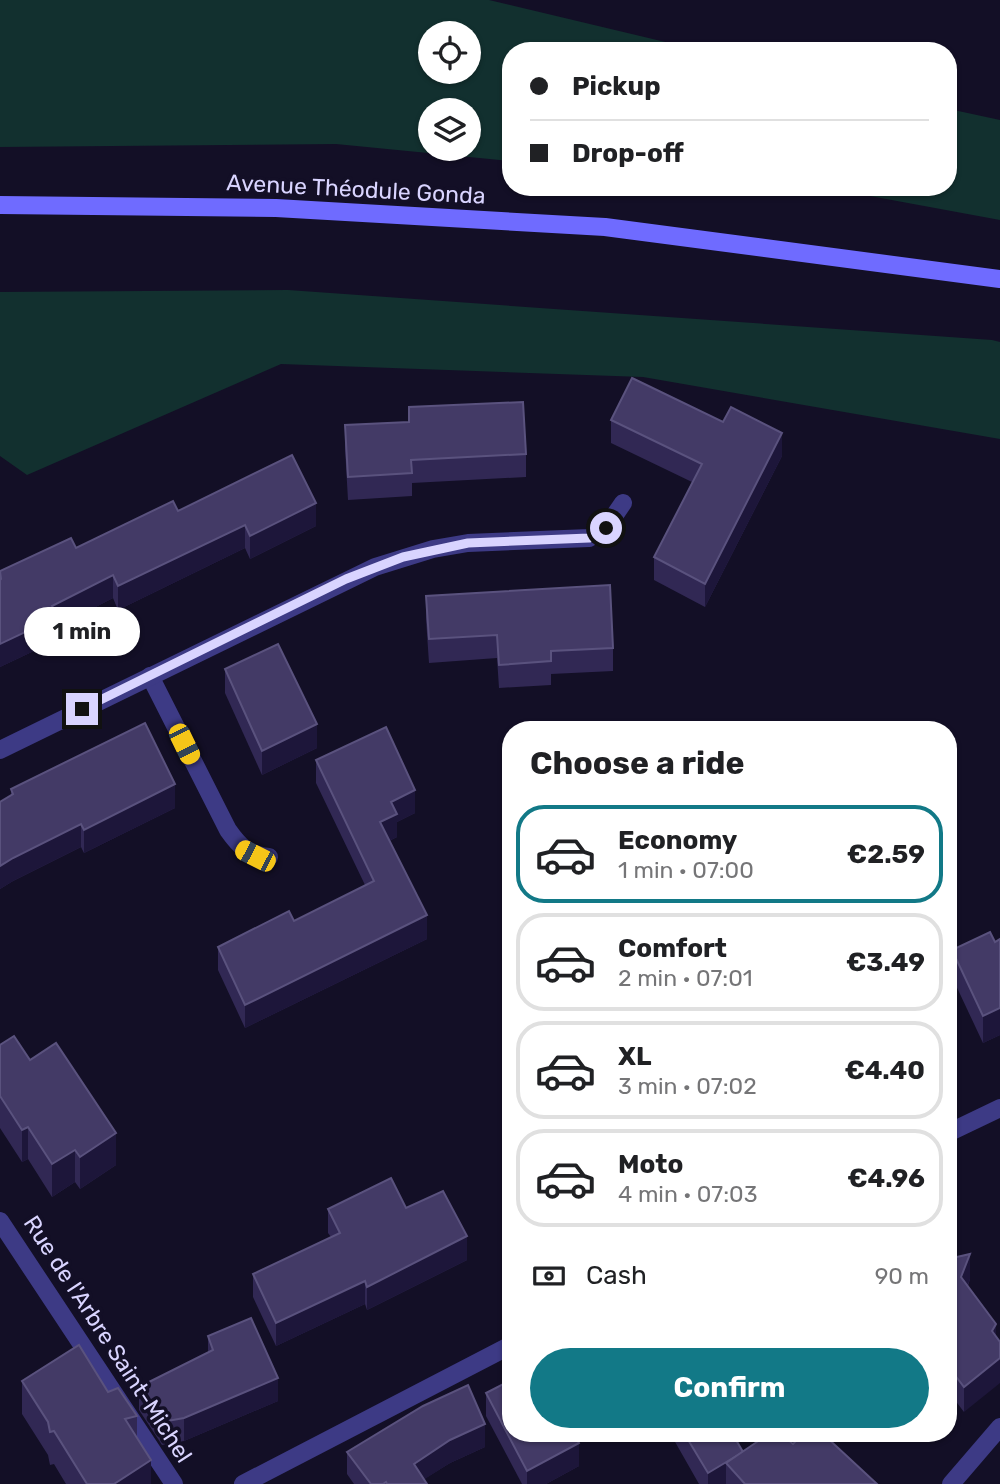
<!DOCTYPE html>
<html lang="en">
<head>
<meta charset="utf-8">
<style>
	body { margin:0; font-family:Rubik,sans-serif; background:#f6f6f6; color:#202124; height:100vh; display:flex; flex-direction:column; font-size:26px; white-space:nowrap }
	* { box-sizing:border-box; margin:0 }
	p { font-size:23px; color:#757577 }
	.icon { flex:none; width:38px; height:38px; fill:none; stroke:currentColor; stroke-width:2; stroke-linecap:round; stroke-linejoin:round }
	.map { position:relative; flex:1; overflow:hidden }
	.details { position:absolute; left:502px; top:721px; width:455px; height:721px; display:flex; flex-direction:column; background:#fff; border-radius:28px; box-shadow:0 2px 5px #0004 }
	.details>* { flex:none }
	.top-card { position:absolute; left:502px; top:42px; width:455px; height:154px; border-radius:28px; box-shadow:0 2px 5px #0004; display:grid; align-content:center; height:154px; padding:0 28px; background:#fff }
	.fabs { position:absolute; left:418px; top:21px; display:grid; gap:14px }
	.fabs a { display:grid; place-items:center; width:63px; height:63px; border-radius:50%; background:#fff; box-shadow:0 2px 5px #0004; font-size:35px }
	.end { position:absolute; width:32px; height:32px; margin:-16px; border:9px solid #d9d4ff; background:#111; box-shadow:0 0 0 4px #111 }
	.from { border-radius:50% }
	.bubble { position:absolute; height:49px; border-radius:24px; background:#fff; box-shadow:0 2px 5px #0004; font-size:23px; font-weight:700; line-height:49px; text-align:center }
	.car { position:absolute; width:21px; height:42px; margin:-21px -10px; border-radius:9px; box-shadow:0 0 5px 2px #0007; background:linear-gradient(#f5c518 24%,#345 0 40%,#f5c518 0 76%,#345 0 86%,#f5c518 0) }
	.top-card b { display:flex; align-items:center; gap:24px; height:66px; font-size:26px }
	.top-card b+b { border-top:2px solid #e0e0e0 }
	.top-card i { width:18px; height:18px; background:#202124 }
	ul { padding:0; list-style:none }
	li { display:flex; align-items:center; gap:21px; height:98px; margin:0 14px 10px; padding:0 14px; border:4px solid #e0e0e0; border-radius:28px }
	li div { flex:1 }
	li b { display:block; font-size:26px }
	li em { font-style:normal; font-weight:700 }
	li.current { border-color:#127987 }
	li>.icon { width:63px; height:63px; stroke-width:1.5 }
	h2 { padding:0 28px; font-size:32px; line-height:84px }
	.pay { display:flex; align-items:center; gap:18px; height:77px; padding:0 28px; font-size:26px }
	.pay p { margin-inline-start:auto }
	.primary-button { display:flex; gap:14px; margin-top:auto; padding:14px 28px }
	.primary-button a { flex:1; height:80px; border-radius:42px; background:#127987; color:#fff; font-size:28px; font-weight:700; line-height:80px; text-align:center }
	.map>svg:first-child { display:block }
	.green { fill:#12302f; fill-rule:evenodd }
	.lines { fill:none; stroke-linecap:round; stroke-linejoin:round }
	.minor { stroke:#3d3a85; stroke-width:18 }
	.tertiary { stroke:#3d3a85; stroke-width:18 }
	.secondary { stroke:#6f6bff; stroke-width:18 }
	.wall { fill:#312854 }
	.shaded-wall { fill:#1d163a }
	.building { fill:#433a66; stroke:#5a527e; stroke-width:2 }
	.route { stroke:#d9d4ff; stroke-width:9 }
	.labels { text-anchor:middle; stroke-width:7; stroke-linejoin:round; paint-order:stroke }
	.street-label { font-size:23px; fill:#d9d4ff; stroke:#130f26 }
</style>
</head>
<body>
<div class="map">
<svg width="1000" height="1484" viewBox="0 0 1000 1484">
	<rect width="100%" height="100%" fill="#130f26"/>
	<!-- green -->
	<g class="green">
		<path d="M0,0H489L703,51H511V161L336,144L0,147ZM430,33H469V72H430ZM430,110H469V149H430Z"/>
		<polygon points="949,109 1000,120 1000,220 843,191 803,187 948,187"/>
		<polygon points="288,290 992,340 1000,342 1000,439 643,377 281,364 27,475 0,456 0,292"/>
	</g>
	<g class="lines">
		<!-- minor -->
		<g class="minor">
			<path d="M150,676L228,830C240,847 248,855 269,857"/>
			<polyline points="0,750 375,567 433,549 468,543 589,538 606,528 623,503"/>
			<polyline points="0,1221 174,1484"/>
			<polyline points="951,1484 1000,1427"/>
		</g>
		<!-- tertiary -->
		<g class="tertiary">
			<polyline points="948,1133 1000,1108"/>
			<polyline points="243,1484 511,1345"/>
		</g>
		<!-- secondary -->
		<polyline class="secondary" points="0,205 276,208 605,227 1000,279"/>
	</g>
	<!-- wall -->
	<g class="wall">
		<polygon points="611,420 723,422 782,456 705,607 654,580 654,557 692,482 611,443"/>
		<polygon points="345,425 526,454 526,477 412,483 412,496 348,500 345,448"/>
		<polygon points="178,511 316,526 250,559 245,548 118,610 113,598 57,627 57,640 0,667 0,571 76,548"/>
		<polygon points="426,596 613,648 613,671 551,674 551,685 499,688 497,658 429,663 426,619"/>
		<polygon points="225,669 317,748 262,775 225,693"/>
		<polygon points="316,760 415,813 397,822 397,837 389,841 427,939 245,1028 218,970 218,947 294,921 365,885 316,783"/>
		<polygon points="11,789 175,808 84,853 81,847 13,881 0,889 0,802 11,796"/>
		<polygon points="1000,939 1000,1035 983,1043 952,977 952,950 995,942"/>
		<polygon points="0,1045 30,1060 116,1165 80,1189 75,1182 52,1197 28,1159 22,1162 0,1128"/>
		<polygon points="406,1208 467,1260 367,1310 365,1304 276,1346 253,1297 253,1274 331,1237 328,1233 328,1209"/>
		<polygon points="948,1259 970,1279 968,1286 964,1412 948,1391"/>
		<polygon points="208,1336 278,1401 184,1441 162,1445 139,1410 139,1387 208,1352"/>
		<polygon points="22,1381 108,1392 137,1416 137,1438 151,1484 66,1484 54,1464 50,1465 48,1455 22,1414"/>
		<polygon points="486,1393 579,1466 546,1484 522,1484 486,1416"/>
		<polygon points="670,1433 732,1433 743,1452 793,1444 877,1484 699,1484"/>
		<polygon points="485,1447 450,1463 424,1479 427,1484 354,1484 347,1474 347,1452"/>
	</g>
	<!-- shaded-wall -->
	<g class="shaded-wall">
		<polygon points="782,433 782,456 705,607 705,584"/>
		<polygon points="316,503 316,526 250,559 250,536"/>
		<polygon points="245,525 245,548 118,610 118,586"/>
		<polygon points="113,575 113,598 57,627 57,640 0,667 0,644 52,606"/>
		<polygon points="317,724 317,748 262,775 262,751"/>
		<polygon points="175,784 175,808 84,853 84,830"/>
		<polygon points="415,790 415,813 397,822 397,837 380,845 380,822 391,802"/>
		<polygon points="81,824 81,847 13,881 0,889 0,866 13,858"/>
		<polygon points="427,915 427,939 245,1028 245,1005"/>
		<polygon points="1000,1008 1000,1035 983,1043 983,1016"/>
		<polygon points="28,1127 28,1159 22,1162 22,1130"/>
		<polygon points="116,1133 116,1165 80,1189 80,1157"/>
		<polygon points="75,1150 75,1182 52,1197 52,1164"/>
		<polygon points="467,1236 467,1260 367,1310 367,1287"/>
		<polygon points="970,1254 970,1279 961,1302 961,1277"/>
		<polygon points="365,1281 365,1304 276,1346 276,1323"/>
		<polygon points="996,1324 996,1349 992,1331"/>
		<polygon points="1000,1358 1000,1383 964,1412 964,1387"/>
		<polygon points="278,1378 278,1401 184,1441 184,1418"/>
		<polygon points="485,1424 485,1447 450,1463 417,1484 414,1464 450,1440"/>
		<polygon points="579,1443 579,1466 546,1484 527,1484 527,1471"/>
		<polygon points="743,1452 726,1463 726,1484 708,1484 708,1473"/>
		<polygon points="151,1460 151,1484 114,1484"/>
	</g>
	<!-- building -->
	<g class="building">
		<polygon points="632,378 723,422 731,407 782,433 705,584 654,557 702,464 611,420"/>
		<polygon points="523,402 526,454 411,460 412,473 348,477 345,425 409,422 409,407"/>
		<polygon points="292,455 316,503 250,536 245,525 118,586 113,575 52,606 57,617 0,644 0,580 1,579 0,571 71,538 76,548 173,501 178,511"/>
		<polygon points="610,585 613,648 551,651 551,661 499,665 497,635 429,639 426,596"/>
		<polygon points="278,644 317,724 262,751 225,669"/>
		<polygon points="145,723 175,784 84,830 81,824 13,858 0,866 0,802 13,794 11,789"/>
		<polygon points="386,727 415,790 391,802 397,814 380,822 427,915 245,1005 218,947 289,911 294,921 374,881 316,760"/>
		<polygon points="990,932 995,942 1000,939 1000,1008 983,1016 952,950"/>
		<polygon points="14,1036 30,1060 56,1043 116,1133 80,1157 75,1150 52,1164 28,1127 22,1130 0,1096 0,1045"/>
		<polygon points="391,1178 406,1208 443,1191 467,1236 367,1287 365,1281 276,1323 253,1274 340,1233 328,1209"/>
		<polygon points="970,1254 961,1277 996,1324 992,1331 1000,1342 1000,1358 964,1387 948,1366 948,1259"/>
		<polygon points="251,1318 278,1378 184,1418 162,1422 139,1387 213,1350 208,1336"/>
		<polygon points="79,1345 108,1392 118,1388 137,1416 125,1419 151,1460 114,1484 87,1484 54,1431 50,1432 48,1422 22,1381"/>
		<polygon points="511,1380 511,1433 574,1433 579,1443 527,1471 486,1393"/>
		<polygon points="468,1385 485,1424 450,1440 414,1464 427,1484 387,1484 386,1482 383,1484 371,1484 347,1452 423,1406"/>
		<polygon points="684,1433 732,1433 743,1452 708,1473"/>
		<polygon points="770,1433 780,1433 793,1444 804,1433 822,1433 877,1484 745,1484 726,1463"/>
	</g>
	<g class="lines">
		<!-- route -->
		<polyline class="route" points="82,709 346,579 403,557 468,543 589,538 606,528"/>
	</g>
	<g class="labels">
		<!-- street labels -->
		<g class="street-label">
			<text transform="translate(356 189) rotate(3)" y="8">Avenue Théodule Gonda</text>
			<text transform="translate(108 1339) rotate(57)" y="8">Rue de l'Arbre Saint-Michel</text>
		</g>
	</g>
</svg>
<div class="fabs">
<a><svg class="icon" aria-label="locate" viewBox="0 0 24 24"><circle cx="12" cy="12" r="6"/><path d="M12 2v4M12 18v4M2 12h4M18 12h4"/></svg></a>
<a><svg class="icon" aria-label="layers" viewBox="0 0 24 24"><path d="M12 4l9 5-9 5-9-5zM3 14l9 5 9-5"/></svg></a>
</div>
<i class="end from" style="left:606px;top:528px"></i>
<i class="end" style="left:82px;top:709px"></i>
<div class="bubble" style="left:24px;top:607px;width:116px">1 min</div>
<i class="car" style="left:184px;top:744px;rotate:154deg"></i>
<i class="car" style="left:255px;top:856px;rotate:297deg"></i>
<div class="top-card">
<b><i class="from"></i>Pickup</b>
<b><i></i>Drop-off</b>
</div>
<section class="details">
<h2>Choose a ride</h2>
<ul>
<li class="current"><svg class="icon" aria-label="car" viewBox="0 0 24 24"><path d="M5 17H2v-5l4-1 3-4h7l3 4 3 1v5h-3M9 17h6M6 11h13"/><circle cx="7" cy="17" r="2"/><circle cx="17" cy="17" r="2"/></svg><div><b>Economy</b><p>1 min · 07:00</p></div><em>€2.59</em></li>
<li><svg class="icon" aria-label="car" viewBox="0 0 24 24"><path d="M5 17H2v-5l4-1 3-4h7l3 4 3 1v5h-3M9 17h6M6 11h13"/><circle cx="7" cy="17" r="2"/><circle cx="17" cy="17" r="2"/></svg><div><b>Comfort</b><p>2 min · 07:01</p></div><em>€3.49</em></li>
<li><svg class="icon" aria-label="car" viewBox="0 0 24 24"><path d="M5 17H2v-5l4-1 3-4h7l3 4 3 1v5h-3M9 17h6M6 11h13"/><circle cx="7" cy="17" r="2"/><circle cx="17" cy="17" r="2"/></svg><div><b>XL</b><p>3 min · 07:02</p></div><em>€4.40</em></li>
<li><svg class="icon" aria-label="car" viewBox="0 0 24 24"><path d="M5 17H2v-5l4-1 3-4h7l3 4 3 1v5h-3M9 17h6M6 11h13"/><circle cx="7" cy="17" r="2"/><circle cx="17" cy="17" r="2"/></svg><div><b>Moto</b><p>4 min · 07:03</p></div><em>€4.96</em></li>
</ul>
<div class="pay"><svg class="icon" aria-label="cash" viewBox="0 0 24 24"><path d="M3 7h18v10H3z"/><circle cx="12" cy="12" r="2"/></svg>Cash<p>90 m</p></div>
<div class="primary-button"><a>Confirm</a></div>
</section>
</div>
</body>
</html>
